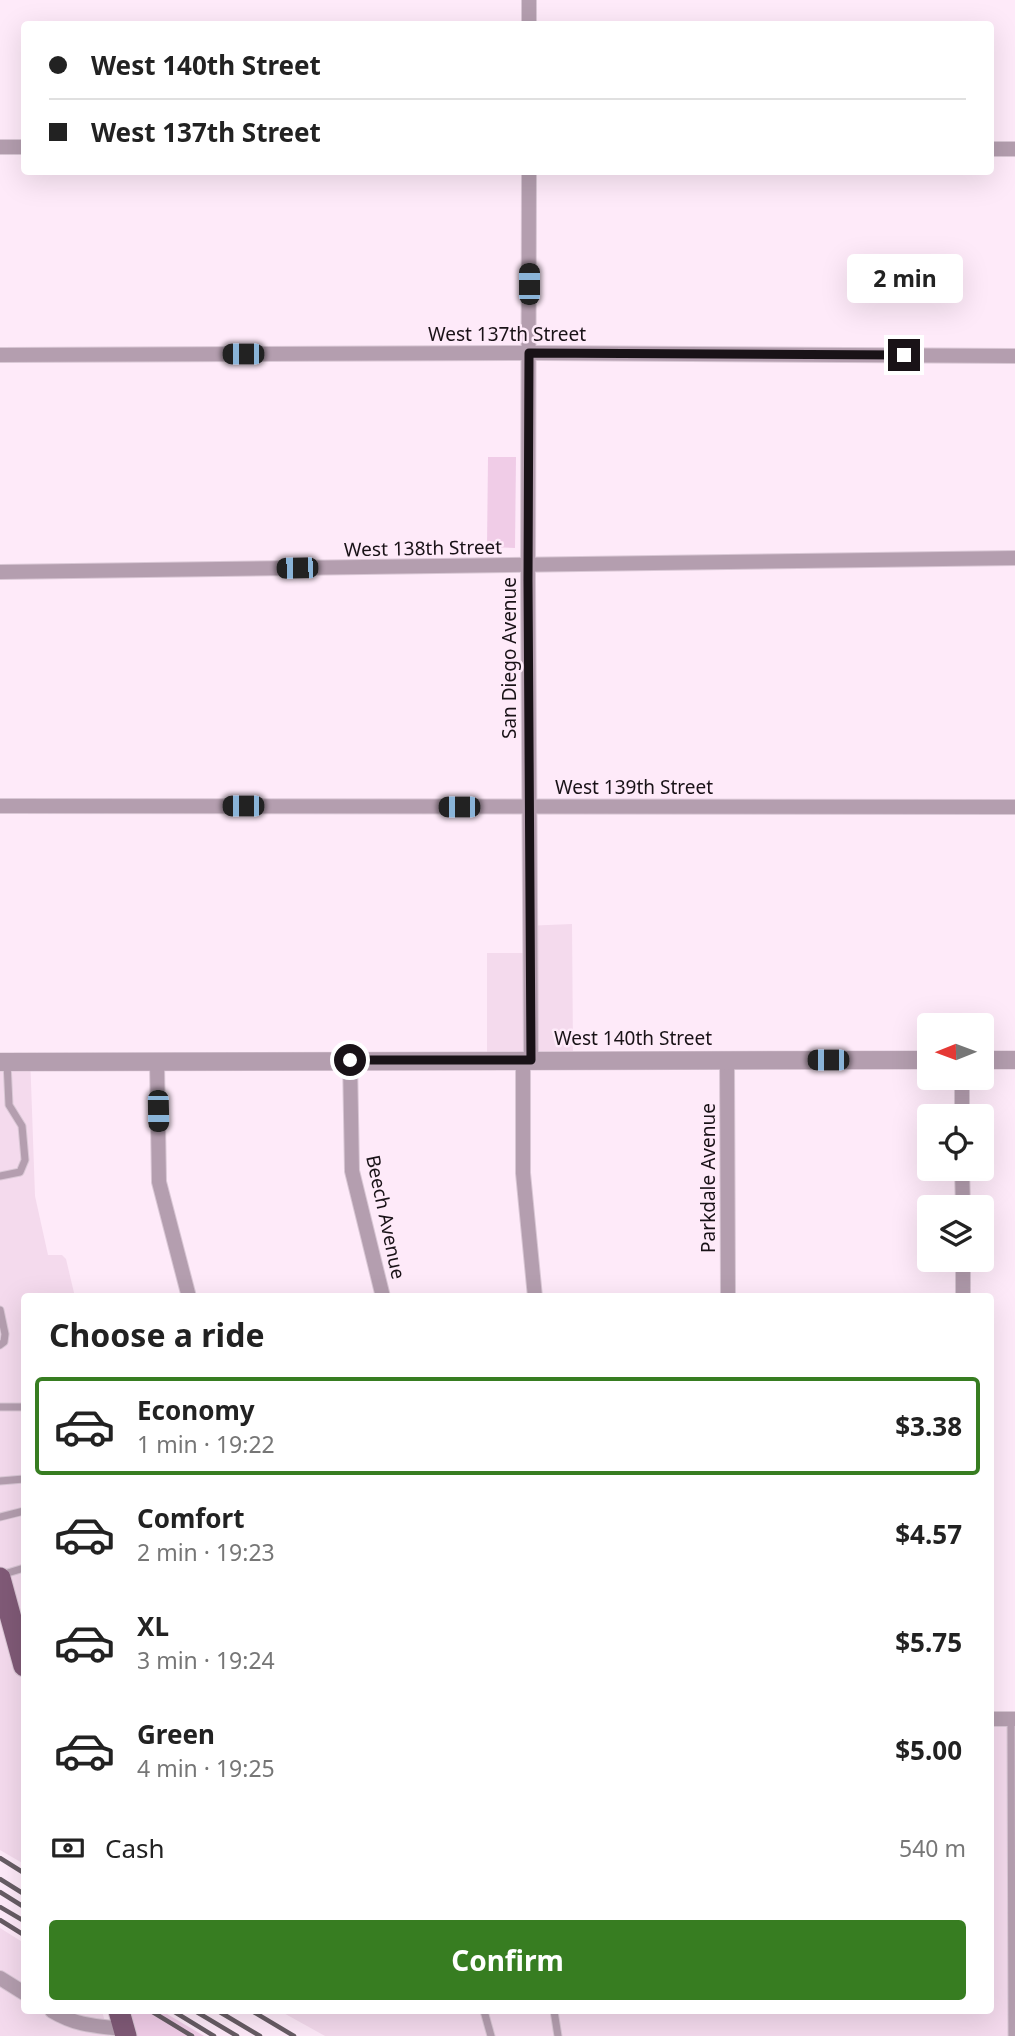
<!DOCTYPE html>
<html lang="en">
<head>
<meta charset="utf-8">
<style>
	body { margin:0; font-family:"Noto Sans",sans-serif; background:#f6f6f6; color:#222; height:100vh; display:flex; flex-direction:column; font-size:26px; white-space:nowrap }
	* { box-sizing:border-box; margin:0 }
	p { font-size:23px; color:#767676 }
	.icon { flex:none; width:38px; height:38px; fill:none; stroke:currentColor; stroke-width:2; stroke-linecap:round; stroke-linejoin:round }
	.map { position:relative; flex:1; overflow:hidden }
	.panel { position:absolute; left:21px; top:1293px; width:973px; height:721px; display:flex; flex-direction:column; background:#fff; border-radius:7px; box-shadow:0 7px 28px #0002 }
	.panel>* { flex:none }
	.guide { position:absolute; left:21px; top:21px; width:973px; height:154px; border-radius:7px; box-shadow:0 7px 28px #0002; display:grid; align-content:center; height:154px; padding:0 28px; background:#fff }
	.needle { width:46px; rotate:269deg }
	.tools { position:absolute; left:917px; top:1013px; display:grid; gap:14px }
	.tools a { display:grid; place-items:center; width:77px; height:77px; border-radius:7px; background:#fff; box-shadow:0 7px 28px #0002; font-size:35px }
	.end { position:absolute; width:32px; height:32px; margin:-16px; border:9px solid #191217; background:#fff; box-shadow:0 0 0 4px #fff }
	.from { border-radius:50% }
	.bubble { position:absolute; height:49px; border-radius:7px; background:#fff; box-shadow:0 7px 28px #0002; font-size:23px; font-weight:700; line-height:49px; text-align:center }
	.car { position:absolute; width:21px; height:42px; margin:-21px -10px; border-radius:9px; box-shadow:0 0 5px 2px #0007; background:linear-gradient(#222 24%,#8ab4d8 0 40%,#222 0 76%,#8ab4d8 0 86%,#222 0) }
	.guide b { display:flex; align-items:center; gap:24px; height:66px; font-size:26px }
	.guide b+b { border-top:2px solid #e0e0e0 }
	.guide i { width:18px; height:18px; background:#222 }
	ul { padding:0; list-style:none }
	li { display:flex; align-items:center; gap:21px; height:98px; margin:0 14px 10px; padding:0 14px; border:4px solid transparent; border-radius:7px }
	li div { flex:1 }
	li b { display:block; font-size:26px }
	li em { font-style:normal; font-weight:700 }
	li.on { border-color:#377d21 }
	li>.icon { width:63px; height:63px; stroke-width:1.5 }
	h2 { padding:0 28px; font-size:32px; line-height:84px }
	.pay { display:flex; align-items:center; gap:18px; height:77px; padding:0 28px; font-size:26px }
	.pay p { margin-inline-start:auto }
	.cta { display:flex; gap:14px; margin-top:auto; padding:14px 28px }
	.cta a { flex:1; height:80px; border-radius:7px; background:#377d21; color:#fff; font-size:28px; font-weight:700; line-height:80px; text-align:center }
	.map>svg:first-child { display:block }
	.built { fill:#f4daed }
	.green { fill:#f0cce7 }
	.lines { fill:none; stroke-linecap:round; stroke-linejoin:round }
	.service-casing { stroke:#d9c7d5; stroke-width:9 }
	.minor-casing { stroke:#d9c7d5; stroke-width:16 }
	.tertiary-casing { stroke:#d9c7d5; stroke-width:19 }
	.primary-casing { stroke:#d9c7d5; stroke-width:23 }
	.service { stroke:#b49eaf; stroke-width:7 }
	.minor { stroke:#b49eaf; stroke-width:14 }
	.tertiary { stroke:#b49eaf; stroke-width:18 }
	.primary { stroke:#805a77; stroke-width:21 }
	.rail { stroke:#675c64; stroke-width:4.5 }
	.route { stroke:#191217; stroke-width:9 }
	.labels { text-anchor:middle; stroke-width:5; stroke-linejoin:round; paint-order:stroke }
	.street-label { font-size:19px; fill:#191217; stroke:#feeaf9 }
</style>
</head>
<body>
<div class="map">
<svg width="1015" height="2036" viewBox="0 0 1015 2036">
	<rect width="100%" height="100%" fill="#feeaf9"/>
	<!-- built -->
	<g class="built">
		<polygon points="572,924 573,1051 487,1053 487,953 523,953 524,926"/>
		<polygon points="0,1053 30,1054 35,1196 48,1255 62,1255 66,1259 75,1297 24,1297 24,1864 0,1850"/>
		<polygon points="1015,1714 1015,2036 325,2036 280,2011 990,2011 991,1715"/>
		<polygon points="0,1928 24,1943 24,2011 102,2011 109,2036 0,2036"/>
	</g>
	<!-- green -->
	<g class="green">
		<polygon points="488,457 516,457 515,548 487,547"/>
		<polygon points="130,2011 162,2011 204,2036 136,2036"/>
	</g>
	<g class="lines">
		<defs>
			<g id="service">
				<polyline points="0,1176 20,1172 25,1160 22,1126 9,1105 7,1062"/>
				<polyline points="0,1310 5,1334 4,1342 0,1345"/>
				<polyline points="0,1407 24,1407"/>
				<polyline points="0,1481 24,1479"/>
				<polyline points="0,1517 24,1511"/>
				<polyline points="1,1575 24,1568"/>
				<polyline points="1011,1719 1012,2036"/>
				<polyline points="484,2011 491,2036"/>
				<polyline points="554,2011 558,2036"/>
			</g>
			<g id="minor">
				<polyline points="529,0 529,24"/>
				<polyline points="0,147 24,147"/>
				<polyline points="990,149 1015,149"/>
				<polyline points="529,172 528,581 531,1060"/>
				<polyline points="0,355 541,353 1015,356"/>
				<polyline points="0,572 1015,558"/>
				<polyline points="0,806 1015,807"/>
				<polyline points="727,1059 728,1297"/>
				<polyline points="523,1060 523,1173 535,1297"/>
				<polyline points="350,1061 352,1171 383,1297"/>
				<polyline points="157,1063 159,1182 189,1297"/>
				<polyline points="962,1078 962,1116"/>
				<polyline points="962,1169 963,1208"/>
				<polyline points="963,1260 963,1297"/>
				<polyline points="990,1719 1015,1719"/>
				<polyline points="0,1978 24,1993"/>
				<path d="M52,2011C77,2026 96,2026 124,2029"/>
			</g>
			<g id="tertiary">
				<polyline points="982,1060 1015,1060"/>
				<polyline points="0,1062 929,1060"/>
			</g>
			<g id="primary">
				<polyline points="0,1578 24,1666"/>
				<polyline points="119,2011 126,2036"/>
			</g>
		</defs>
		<!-- service casing -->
		<use href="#service" class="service-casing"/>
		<!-- minor casing -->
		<use href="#minor" class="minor-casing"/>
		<!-- tertiary casing -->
		<use href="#tertiary" class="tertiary-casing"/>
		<!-- primary casing -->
		<use href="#primary" class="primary-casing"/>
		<!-- service -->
		<use href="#service" class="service"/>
		<!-- minor -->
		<use href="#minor" class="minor"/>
		<!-- tertiary -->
		<use href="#tertiary" class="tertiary"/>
		<!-- primary -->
		<use href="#primary" class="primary"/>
		<!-- rail -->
		<g class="rail">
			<polyline points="0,1858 24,1873"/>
			<polyline points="0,1879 24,1894"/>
			<polyline points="0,1892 24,1907"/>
			<polyline points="0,1907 24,1921"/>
			<polyline points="0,1920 24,1935"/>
			<polyline points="151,2011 192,2036"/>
			<polyline points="173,2011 214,2036"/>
			<polyline points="195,2011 237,2036"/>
			<polyline points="218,2011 260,2036"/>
			<polyline points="252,2011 294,2036"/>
		</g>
	</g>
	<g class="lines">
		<!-- route -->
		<polyline class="route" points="350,1060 531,1060 528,581 529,353 904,355"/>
	</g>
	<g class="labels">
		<!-- street labels -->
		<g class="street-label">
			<text x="507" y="341">West 137th Street</text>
			<text transform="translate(423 548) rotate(-1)" y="7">West 138th Street</text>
			<text transform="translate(509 658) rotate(-90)" y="7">San Diego Avenue</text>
			<text x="634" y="794">West 139th Street</text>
			<text x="633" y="1045">West 140th Street</text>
			<text transform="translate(708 1178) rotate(-90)" y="7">Parkdale Avenue</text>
			<text transform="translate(386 1217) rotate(78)" y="7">Beech Avenue</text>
		</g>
	</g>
</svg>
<div class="tools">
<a><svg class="needle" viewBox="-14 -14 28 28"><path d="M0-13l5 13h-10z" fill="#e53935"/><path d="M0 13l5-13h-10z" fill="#767676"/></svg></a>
<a><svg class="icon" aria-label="locate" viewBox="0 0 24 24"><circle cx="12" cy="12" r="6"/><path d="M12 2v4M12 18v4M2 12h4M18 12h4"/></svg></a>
<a><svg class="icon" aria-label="layers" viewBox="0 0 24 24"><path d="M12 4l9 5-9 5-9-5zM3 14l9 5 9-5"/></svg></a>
</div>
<i class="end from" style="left:350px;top:1060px"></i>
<i class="end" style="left:904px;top:355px"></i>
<div class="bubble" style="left:847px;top:254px;width:116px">2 min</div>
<i class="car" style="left:529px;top:284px;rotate:0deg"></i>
<i class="car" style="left:243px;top:354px;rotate:270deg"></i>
<i class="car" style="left:297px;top:568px;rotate:269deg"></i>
<i class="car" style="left:243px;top:806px;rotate:270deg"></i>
<i class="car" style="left:459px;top:807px;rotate:270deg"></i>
<i class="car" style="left:828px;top:1060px;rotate:270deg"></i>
<i class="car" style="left:158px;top:1111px;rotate:179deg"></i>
<div class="guide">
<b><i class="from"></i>West 140th Street</b>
<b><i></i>West 137th Street</b>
</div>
<section class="panel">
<h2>Choose a ride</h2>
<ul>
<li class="on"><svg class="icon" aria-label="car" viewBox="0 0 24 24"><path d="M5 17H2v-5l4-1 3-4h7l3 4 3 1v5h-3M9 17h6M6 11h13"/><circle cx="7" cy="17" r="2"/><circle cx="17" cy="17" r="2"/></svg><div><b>Economy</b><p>1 min · 19:22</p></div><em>$3.38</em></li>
<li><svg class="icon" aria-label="car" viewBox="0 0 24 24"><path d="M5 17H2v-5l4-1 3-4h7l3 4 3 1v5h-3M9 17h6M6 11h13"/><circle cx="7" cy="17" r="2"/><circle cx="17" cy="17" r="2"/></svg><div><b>Comfort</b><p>2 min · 19:23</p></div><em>$4.57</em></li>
<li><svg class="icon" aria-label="car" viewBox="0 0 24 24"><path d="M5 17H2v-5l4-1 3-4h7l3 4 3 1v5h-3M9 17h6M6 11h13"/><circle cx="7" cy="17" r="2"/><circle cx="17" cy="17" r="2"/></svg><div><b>XL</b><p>3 min · 19:24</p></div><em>$5.75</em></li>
<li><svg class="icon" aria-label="car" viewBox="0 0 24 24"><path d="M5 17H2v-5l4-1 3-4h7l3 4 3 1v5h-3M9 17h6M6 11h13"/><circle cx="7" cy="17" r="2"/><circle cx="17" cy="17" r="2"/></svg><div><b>Green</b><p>4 min · 19:25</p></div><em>$5.00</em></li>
</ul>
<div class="pay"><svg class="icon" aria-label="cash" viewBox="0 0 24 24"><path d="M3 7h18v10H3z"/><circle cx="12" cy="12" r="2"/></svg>Cash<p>540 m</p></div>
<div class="cta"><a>Confirm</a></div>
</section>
</div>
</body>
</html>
